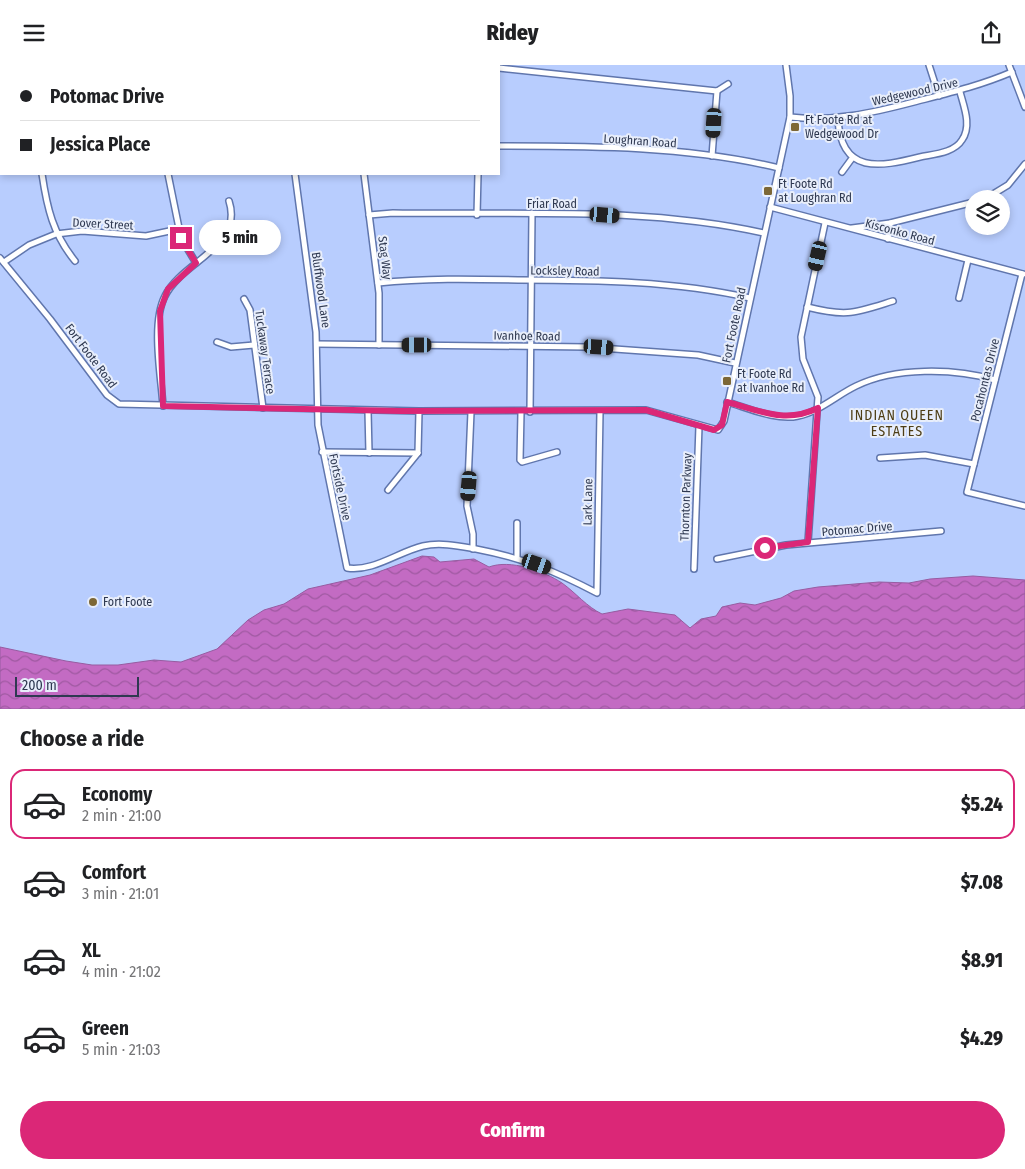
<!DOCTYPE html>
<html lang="en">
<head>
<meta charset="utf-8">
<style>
	body { margin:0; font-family:"Fira Sans Condensed",sans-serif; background:#f2f2f2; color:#202124; height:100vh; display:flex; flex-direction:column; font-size:19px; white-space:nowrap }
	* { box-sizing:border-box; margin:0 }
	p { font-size:16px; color:#757577 }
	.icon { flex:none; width:28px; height:28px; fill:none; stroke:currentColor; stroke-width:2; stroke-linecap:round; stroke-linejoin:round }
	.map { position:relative; height:644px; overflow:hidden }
	.side { display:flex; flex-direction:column; background:#fff; flex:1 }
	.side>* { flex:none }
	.guide { position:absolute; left:0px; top:0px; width:500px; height:110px; box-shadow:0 2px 8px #0003; display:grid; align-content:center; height:110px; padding:0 20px; background:#fff }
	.controls { position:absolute; left:965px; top:125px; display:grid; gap:10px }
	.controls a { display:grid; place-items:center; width:45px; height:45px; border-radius:50%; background:#fff; box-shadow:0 2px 8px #0003; font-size:25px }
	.scale { position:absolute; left:15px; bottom:12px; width:124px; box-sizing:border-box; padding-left:5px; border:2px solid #2f3951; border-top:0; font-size:14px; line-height:18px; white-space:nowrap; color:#2f3951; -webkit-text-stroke:4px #e8eefb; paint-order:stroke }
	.end { position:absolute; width:22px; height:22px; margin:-11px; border:6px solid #db2777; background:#fff; box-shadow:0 0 0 2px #fff }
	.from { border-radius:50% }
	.bubble { position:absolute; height:35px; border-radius:18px; background:#fff; box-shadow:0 2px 8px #0003; font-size:16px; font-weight:800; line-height:35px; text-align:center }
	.car { position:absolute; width:15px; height:30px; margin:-15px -8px; border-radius:6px; box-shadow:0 0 4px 1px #0007; background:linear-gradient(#222 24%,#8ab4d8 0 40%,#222 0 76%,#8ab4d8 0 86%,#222 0) }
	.guide b { display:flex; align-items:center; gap:18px; height:48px; font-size:19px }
	.guide b+b { border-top:1px solid #e0e0e0 }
	.guide i { width:12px; height:12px; background:#202124 }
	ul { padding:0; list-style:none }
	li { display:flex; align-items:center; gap:15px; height:70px; margin:0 10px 8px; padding:0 10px; border:2px solid transparent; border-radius:15px }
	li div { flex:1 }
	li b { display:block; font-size:19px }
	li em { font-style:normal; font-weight:800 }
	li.on { border-color:#db2777 }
	li>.icon { width:45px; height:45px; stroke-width:1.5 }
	h2 { padding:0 20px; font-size:22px; line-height:60px }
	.primary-button { display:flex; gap:10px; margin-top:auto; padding:10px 20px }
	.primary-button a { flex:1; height:58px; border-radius:30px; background:#db2777; color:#fff; font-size:20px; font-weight:800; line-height:58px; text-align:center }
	header { display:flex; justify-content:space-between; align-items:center; height:65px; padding:0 20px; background:#fff; font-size:22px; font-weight:800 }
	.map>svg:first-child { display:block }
	.water { fill:url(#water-waves); stroke:#975ca1 }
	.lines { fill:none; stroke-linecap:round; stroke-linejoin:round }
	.minor-casing { stroke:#6076ad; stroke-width:8 }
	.minor { stroke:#fff; stroke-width:5 }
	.route { stroke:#db2777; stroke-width:6 }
	.poi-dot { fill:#7c6736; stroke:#e8eefb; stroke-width:2 }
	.labels { text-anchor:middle; stroke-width:4; stroke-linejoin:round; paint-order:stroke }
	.street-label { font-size:12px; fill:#2f3951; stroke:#e8eefb }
	.poi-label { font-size:12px; fill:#2f3951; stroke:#e8eefb; text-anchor:start }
	.neighbourhood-label { font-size:14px; letter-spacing:1px; fill:#4e3e16; stroke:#e8eefb }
</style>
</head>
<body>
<header><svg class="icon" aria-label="menu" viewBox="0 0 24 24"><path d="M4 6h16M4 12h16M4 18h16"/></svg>Ridey<svg class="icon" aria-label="share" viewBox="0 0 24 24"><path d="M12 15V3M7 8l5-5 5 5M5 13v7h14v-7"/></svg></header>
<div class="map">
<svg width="1025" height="644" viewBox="0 0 1025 644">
	<defs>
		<pattern id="water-waves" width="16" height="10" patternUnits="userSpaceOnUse" patternTransform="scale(1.25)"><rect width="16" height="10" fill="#c36bc3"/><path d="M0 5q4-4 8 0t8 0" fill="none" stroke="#9f59a1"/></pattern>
	</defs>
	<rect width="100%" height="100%" fill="#b8cdfe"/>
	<!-- water -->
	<path class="water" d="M422,491L434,492L440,497L474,494L489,502C510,494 544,506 562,518C576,528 587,542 602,549L628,544L675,550L690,563L701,554L716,551L722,542L740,538L755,540L781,533L794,526L818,522L879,517L909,518L930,514L973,511L1025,515V644H0V582L66,596L92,600H118L154,595L181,597L217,584L248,555L264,545L284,539L308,524L370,510Z"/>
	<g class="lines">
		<defs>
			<g id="minor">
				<polyline points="280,0 281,1"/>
				<polyline points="381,0 381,1"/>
				<polyline points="481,0 486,1"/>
				<polyline points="929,0 939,31"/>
				<polyline points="1009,0 1025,42"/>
				<polyline points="0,1 3,0"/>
				<polyline points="499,3 717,26"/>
				<polyline points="717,26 728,19"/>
				<path d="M790,52C834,57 872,48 914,37C949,28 979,21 1012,7"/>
				<path d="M838,54C841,110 880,102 920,92C934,89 954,88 962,75C972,61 964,42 960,27"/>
				<polyline points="0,80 1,80"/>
				<path d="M499,81C592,81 688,81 779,103"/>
				<polyline points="712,91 717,26"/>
				<polyline points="842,107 853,92"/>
				<path d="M42,109C47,143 53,169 75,196"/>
				<polyline points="168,109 181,173 196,198"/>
				<path d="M295,109L316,267L318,360L347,503C373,507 398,487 423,481C440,477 459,481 476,484C523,493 555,506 597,528L600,346"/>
				<polyline points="364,109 379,228 379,280"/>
				<polyline points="985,134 1008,120 1025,99"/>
				<polyline points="770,142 1023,209"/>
				<path d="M369,150L393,148C516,150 643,141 764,168"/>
				<polyline points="477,150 478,109"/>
				<polyline points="852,163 890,158 974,137"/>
				<polyline points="888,174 890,158"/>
				<polyline points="0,193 50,254 107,330 119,339 419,346 646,345 718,365 724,356 790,52 790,31 786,0"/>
				<polyline points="4,197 29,180 56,169 82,166 146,171 179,164"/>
				<polyline points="1022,209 967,427 1025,441"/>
				<path d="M378,218C425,213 471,214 519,215C595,215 675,216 750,233"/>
				<polyline points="959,233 968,195"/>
				<polyline points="244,234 250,245 263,343"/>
				<path d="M807,242C847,252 854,248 893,236"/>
				<polyline points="217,277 231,282 254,280"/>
				<polyline points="317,279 587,282 698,290 735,298"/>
				<path d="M727,337C748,343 777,356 798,351C819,347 837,330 856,321C895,302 954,303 995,315"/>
				<path d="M163,341C161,310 151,258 165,231C182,196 244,182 229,136"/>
				<polyline points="368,346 369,388"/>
				<polyline points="471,347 467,441 473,469 473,484"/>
				<polyline points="521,347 520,395 522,397 557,387"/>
				<polyline points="530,347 532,148"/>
				<polyline points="322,387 418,388"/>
				<polyline points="418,388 419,346"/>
				<polyline points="880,393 925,390 974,399"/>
				<polyline points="388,425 418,388"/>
				<polyline points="808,477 818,332 803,294 801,272 825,158"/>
				<polyline points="517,493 517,458"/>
				<polyline points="717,494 786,480 941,466"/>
				<polyline points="694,504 699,361"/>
			</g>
		</defs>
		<!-- minor casing -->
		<use href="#minor" class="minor-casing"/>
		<!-- minor -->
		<use href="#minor" class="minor"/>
	</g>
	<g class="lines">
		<!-- route -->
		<path class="route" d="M181,173L196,198L168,224L160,246L163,341L402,346L646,345L714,365L722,360L727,337C761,346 785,359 818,343L808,477L765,483"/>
	</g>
	<!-- markers -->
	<g class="poi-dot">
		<rect x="790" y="57" width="10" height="10" rx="2.5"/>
		<rect x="763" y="121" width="10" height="10" rx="2.5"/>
		<rect x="722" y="311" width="10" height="10" rx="2.5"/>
		<circle cx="93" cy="537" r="5"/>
	</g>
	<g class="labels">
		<!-- street labels -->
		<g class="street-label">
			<text transform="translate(915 27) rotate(-13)" y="4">Wedgewood Drive</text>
			<text transform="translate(640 76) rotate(4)" y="4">Loughran Road</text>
			<text x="552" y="143">Friar Road</text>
			<text transform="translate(103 159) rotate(3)" y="4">Dover Street</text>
			<text transform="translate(900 167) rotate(15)" y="4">Kisconko Road</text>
			<text transform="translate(385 193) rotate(83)" y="4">Stag Way</text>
			<text transform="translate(565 206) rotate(1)" y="4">Locksley Road</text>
			<text transform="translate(321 225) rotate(82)" y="4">Bluffwood Lane</text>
			<text transform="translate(734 260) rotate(-78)" y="4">Fort Foote Road</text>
			<text transform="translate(527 271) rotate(1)" y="4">Ivanhoe Road</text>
			<text transform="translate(265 287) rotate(82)" y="4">Tuckaway Terrace</text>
			<text transform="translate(91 291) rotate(53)" y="4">Fort Foote Road</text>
			<text transform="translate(985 315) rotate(-76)" y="4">Pocahontas Drive</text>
			<text transform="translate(340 422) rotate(78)" y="4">Fortside Drive</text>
			<text transform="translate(686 432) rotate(-88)" y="4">Thornton Parkway</text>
			<text transform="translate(588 437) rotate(-89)" y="4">Lark Lane</text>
			<text transform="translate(857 464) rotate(-5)" y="4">Potomac Drive</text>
		</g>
		<!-- poi labels -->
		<g class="poi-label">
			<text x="805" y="59">Ft Foote Rd at<tspan x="805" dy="14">Wedgewood Dr</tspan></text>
			<text x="778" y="123">Ft Foote Rd<tspan x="778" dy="14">at Loughran Rd</tspan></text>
			<text x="737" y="313">Ft Foote Rd<tspan x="737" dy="14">at Ivanhoe Rd</tspan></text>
			<text x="103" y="541">Fort Foote</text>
		</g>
		<!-- neighbourhood labels -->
		<g class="neighbourhood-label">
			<text x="897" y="355">INDIAN QUEEN<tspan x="897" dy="16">ESTATES</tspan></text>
		</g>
	</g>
</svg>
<div class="controls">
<a><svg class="icon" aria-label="layers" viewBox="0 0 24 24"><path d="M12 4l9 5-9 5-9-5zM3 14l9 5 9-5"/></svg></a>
</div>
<div class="scale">200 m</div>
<i class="end from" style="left:765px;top:483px"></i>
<i class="end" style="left:181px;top:173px"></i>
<div class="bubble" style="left:199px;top:155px;width:82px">5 min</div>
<i class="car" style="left:714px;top:58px;rotate:184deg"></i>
<i class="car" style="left:605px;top:150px;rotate:95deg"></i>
<i class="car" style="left:818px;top:191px;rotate:193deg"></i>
<i class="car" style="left:417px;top:280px;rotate:270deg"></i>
<i class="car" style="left:599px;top:282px;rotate:94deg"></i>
<i class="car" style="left:469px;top:421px;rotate:185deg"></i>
<i class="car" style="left:537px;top:499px;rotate:109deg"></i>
<div class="guide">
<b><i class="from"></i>Potomac Drive</b>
<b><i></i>Jessica Place</b>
</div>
</div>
<section class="side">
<h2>Choose a ride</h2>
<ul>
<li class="on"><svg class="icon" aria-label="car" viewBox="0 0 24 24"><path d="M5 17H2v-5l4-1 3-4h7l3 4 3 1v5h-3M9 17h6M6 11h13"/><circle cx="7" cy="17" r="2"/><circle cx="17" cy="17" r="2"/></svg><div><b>Economy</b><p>2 min · 21:00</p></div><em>$5.24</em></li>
<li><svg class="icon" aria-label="car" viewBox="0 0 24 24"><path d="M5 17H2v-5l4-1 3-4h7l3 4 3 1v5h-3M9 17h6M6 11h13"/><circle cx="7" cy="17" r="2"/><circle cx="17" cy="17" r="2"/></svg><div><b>Comfort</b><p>3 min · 21:01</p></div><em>$7.08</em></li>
<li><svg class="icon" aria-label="car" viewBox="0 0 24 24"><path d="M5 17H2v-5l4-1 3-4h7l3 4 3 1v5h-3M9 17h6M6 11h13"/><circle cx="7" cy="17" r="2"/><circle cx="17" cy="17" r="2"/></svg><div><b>XL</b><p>4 min · 21:02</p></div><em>$8.91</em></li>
<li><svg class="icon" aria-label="car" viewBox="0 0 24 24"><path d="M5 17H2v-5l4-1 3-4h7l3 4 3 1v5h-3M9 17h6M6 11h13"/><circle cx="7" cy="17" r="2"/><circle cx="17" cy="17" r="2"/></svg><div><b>Green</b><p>5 min · 21:03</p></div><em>$4.29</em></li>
</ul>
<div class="primary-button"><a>Confirm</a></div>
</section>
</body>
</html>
